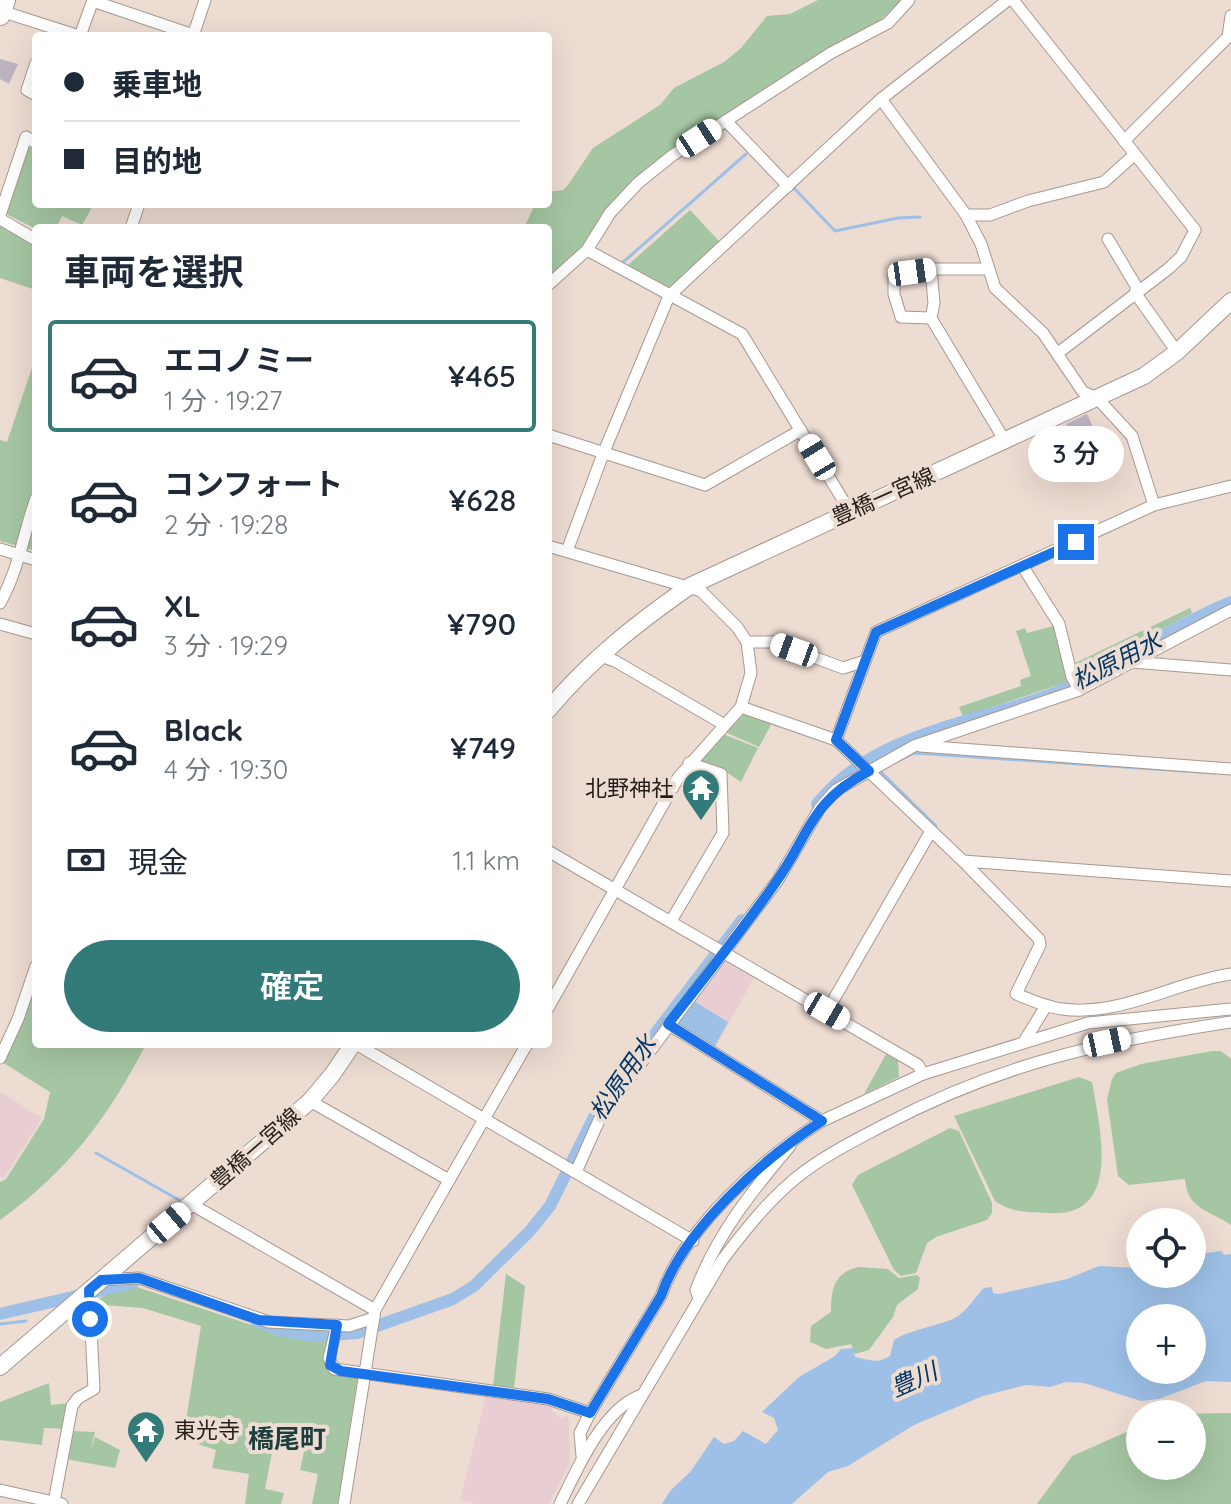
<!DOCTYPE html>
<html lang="ja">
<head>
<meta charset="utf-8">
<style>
	body { margin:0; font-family:Quicksand,"Noto Sans JP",sans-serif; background:#f2f2f3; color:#1f2937; height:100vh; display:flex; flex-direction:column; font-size:30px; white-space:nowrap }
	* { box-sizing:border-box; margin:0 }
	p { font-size:26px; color:#747a83 }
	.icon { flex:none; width:44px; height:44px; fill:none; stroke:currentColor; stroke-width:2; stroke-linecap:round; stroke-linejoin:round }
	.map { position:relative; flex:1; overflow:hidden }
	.side { position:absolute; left:32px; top:224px; width:520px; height:824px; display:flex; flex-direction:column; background:#fff; border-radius:8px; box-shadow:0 8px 32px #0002 }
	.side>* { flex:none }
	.guide { position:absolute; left:32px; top:32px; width:520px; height:176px; border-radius:8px; box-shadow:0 8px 32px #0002; display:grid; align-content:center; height:176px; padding:0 32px; background:#fff }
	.tools { position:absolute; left:1126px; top:1208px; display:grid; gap:16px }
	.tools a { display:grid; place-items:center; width:80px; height:80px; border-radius:50%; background:#fff; box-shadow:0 8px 32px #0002; font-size:40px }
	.end { position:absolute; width:36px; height:36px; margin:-18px; border:10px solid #1a73e8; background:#fff; box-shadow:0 0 0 4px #fff }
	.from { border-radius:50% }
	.bubble { position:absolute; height:56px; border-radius:28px; background:#fff; box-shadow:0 8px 32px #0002; font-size:26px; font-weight:600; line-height:56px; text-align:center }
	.car { position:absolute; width:24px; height:48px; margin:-24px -12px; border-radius:10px; box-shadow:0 0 6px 2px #0007; background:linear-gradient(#fff 24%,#345 0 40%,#fff 0 76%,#345 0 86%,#fff 0) }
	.guide b { display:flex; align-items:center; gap:28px; height:76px; font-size:30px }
	.guide b+b { border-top:2px solid #e0e1e3 }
	.guide i { width:20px; height:20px; background:#1f2937 }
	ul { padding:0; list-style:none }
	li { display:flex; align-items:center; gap:24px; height:112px; margin:0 16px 12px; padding:0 16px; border:4px solid transparent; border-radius:8px }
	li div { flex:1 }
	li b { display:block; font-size:30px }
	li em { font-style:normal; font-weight:600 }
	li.on { border-color:#327b78 }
	li>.icon { width:72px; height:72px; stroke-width:1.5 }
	h2 { padding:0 32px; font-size:36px; line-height:96px }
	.pay { display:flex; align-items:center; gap:20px; height:88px; padding:0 32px; font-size:30px }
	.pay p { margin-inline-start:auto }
	.primary-button { display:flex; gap:16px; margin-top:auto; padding:16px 32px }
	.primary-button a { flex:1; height:92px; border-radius:48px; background:#327b78; color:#fff; font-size:32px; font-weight:600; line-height:92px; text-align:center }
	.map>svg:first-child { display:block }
	.industrial { fill:#e8ced2 }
	.green { fill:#a5c6a2 }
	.water { fill:#9ec0e7; fill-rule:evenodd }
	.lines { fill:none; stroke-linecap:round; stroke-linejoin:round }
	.stream { stroke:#9ec0e7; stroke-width:3 }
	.canal { stroke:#9ec0e7; stroke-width:12 }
	.building { fill:#beb3c1 }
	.street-casing { stroke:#a8988f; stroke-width:13 }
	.secondary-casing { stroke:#a8988f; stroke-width:18 }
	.highway-casing { stroke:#a8988f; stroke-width:22 }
	.street { stroke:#fff; stroke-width:11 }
	.secondary { stroke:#fff; stroke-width:16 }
	.highway { stroke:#fff; stroke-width:20 }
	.route { stroke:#1a73e8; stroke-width:10 }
	.labels { text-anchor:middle; stroke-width:8; stroke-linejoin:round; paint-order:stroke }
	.street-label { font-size:22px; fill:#241e1a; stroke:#eddcd2 }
	.poi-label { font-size:22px; fill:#241e1a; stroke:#eddcd2; text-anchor:end }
	.water-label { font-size:24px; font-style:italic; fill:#033665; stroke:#eddcd2 }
	.quarter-label { font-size:26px; font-weight:bold; fill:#1c3f3d; stroke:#eddcd2 }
</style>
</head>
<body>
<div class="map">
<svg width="1231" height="1504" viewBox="0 0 1231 1504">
	<rect width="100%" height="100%" fill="#eddcd2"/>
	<!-- industrial -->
	<g class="industrial">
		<polygon points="723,960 754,978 715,1048 674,1024"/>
		<polygon points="0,1092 42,1118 4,1178 0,1176"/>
		<polygon points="486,1395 551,1404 554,1406 551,1410 562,1419 566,1415 569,1420 570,1463 549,1504 477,1504 460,1500"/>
	</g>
	<!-- green -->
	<g class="green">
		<polygon points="818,0 903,0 878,22 671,150 584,247 548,278 548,228 524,228 535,204 548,204 548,192 563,190 568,185 593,148 660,105 674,88 724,62 741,48 767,16 790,14"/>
		<polygon points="32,145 36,147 36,204 94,204 82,225 62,216 56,228 36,229 8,215 6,211 27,146"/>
		<polygon points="690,210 719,241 669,289 629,268 628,265"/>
		<polygon points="0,226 36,247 36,290 0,278"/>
		<polygon points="36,356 36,481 21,523 24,531 36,535 36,551 0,541 0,440 7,442"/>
		<polygon points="1190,608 1192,613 1077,677 1073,664"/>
		<polygon points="1057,625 1070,681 963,717 959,707 1021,686 1020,680 1031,676 1016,631 1025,628 1027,633"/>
		<polygon points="744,714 772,723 759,747 725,732"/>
		<polygon points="723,734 758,748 741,782 725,771 697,762"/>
		<path d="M36,981V1044H146C109,1117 67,1172 0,1220V1182L6,1179L44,1119L50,1092L2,1062L22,1022Z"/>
		<path d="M1212,1051H1221L1231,1059V1225C1209,1210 1187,1209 1185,1179L1129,1185L1118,1176L1107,1099L1112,1079L1116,1073L1141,1064Z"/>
		<polygon points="886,1054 898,1061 899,1077 864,1094"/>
		<path d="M1079,1077L1092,1082C1100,1128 1123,1219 1048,1213C1029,1212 1011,1213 995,1201L954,1116Z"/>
		<polygon points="950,1128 959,1131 992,1203 992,1213 987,1220 936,1237 927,1243 916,1273 901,1276 894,1270 852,1185 858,1175"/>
		<path d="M859,1267L888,1269L899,1278L917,1275L920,1278L918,1289L897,1305L893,1317L869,1350L855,1354L851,1344L826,1349L810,1342L811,1326L831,1312C831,1290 834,1272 859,1267Z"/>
		<polygon points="506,1274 525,1286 514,1389 493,1386"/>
		<polygon points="131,1285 279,1334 332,1338 328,1366 358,1375 338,1504 312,1504 318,1474 300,1470 305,1447 274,1442 265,1489 284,1493 281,1504 245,1504 249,1474 212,1468 216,1450 183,1439 201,1326 143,1308 92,1304 114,1288"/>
		<polygon points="49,1383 51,1405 70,1403 64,1429 44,1428 42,1445 0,1440 0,1402"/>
		<polygon points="1231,1413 1231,1504 1037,1504 1072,1456 1140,1426 1140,1466 1192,1466 1192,1414 1168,1414"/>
		<polygon points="71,1431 95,1432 90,1452 95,1437 120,1450 115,1468 65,1459"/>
	</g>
	<!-- water -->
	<g class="water">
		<polygon points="694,1001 728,1022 715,1046 676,1023"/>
		<path d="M1221,1251L1224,1255L1231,1254V1382L1206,1381L1159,1399L1141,1401L1084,1383L1066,1382L1050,1387L1026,1385L983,1396L914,1425L848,1466L828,1472L792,1504H662L670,1491L691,1471L714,1437L724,1444L734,1441L743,1431L766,1444L778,1430L774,1418L762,1412L799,1377L835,1356L841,1349L854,1348L855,1357C871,1360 876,1364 890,1356L894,1340C911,1329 934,1327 953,1319C967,1312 974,1298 984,1288L992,1287L993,1293L999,1294L1067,1279L1099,1266L1140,1268V1274H1192V1255ZM1140,1318H1192V1370H1140Z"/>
	</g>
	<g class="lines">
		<!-- stream -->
		<g class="stream">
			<polyline points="792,186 835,231 898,218 920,217"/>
			<polyline points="621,264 746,154"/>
			<polyline points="894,763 914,753 1215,773"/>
			<polyline points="880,771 936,826"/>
			<polyline points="96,1153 179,1200"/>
			<polyline points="0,1324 26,1321"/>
		</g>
		<!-- canal -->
		<g class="canal">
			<path d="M817,804C878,727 990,723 1074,685C1128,660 1176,624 1231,602"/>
			<polyline points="0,1314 133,1283"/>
			<polyline points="257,1322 281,1331 317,1336 357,1333 453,1299 474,1286 529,1232 550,1206 599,1107 742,920"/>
		</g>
	</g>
	<!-- building -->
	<g class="building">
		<polygon points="0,59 18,64 9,84 0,79"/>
		<polygon points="1087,414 1093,427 1072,437 1066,424"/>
	</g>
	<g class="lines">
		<defs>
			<g id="street">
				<polyline points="1013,0 1195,230 1181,257 1168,269 1058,353"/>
				<polyline points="93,1 193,35"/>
				<polyline points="1,11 79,36"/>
				<polyline points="80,36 93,0"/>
				<polyline points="193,36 205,0"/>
				<polyline points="36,63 27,90 36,95"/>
				<polyline points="881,99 966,215 981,244 995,288 1043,333 1083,392 1097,398 1132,436 1154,505"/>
				<polyline points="726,121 788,186"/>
				<polyline points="1124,141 1228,37 1231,16"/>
				<polyline points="0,215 26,137 36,143"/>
				<polyline points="966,215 990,215 1028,201 1104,182 1134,155"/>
				<polyline points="0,219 36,240"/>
				<polyline points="131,228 139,204"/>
				<polyline points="1108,239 1136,286 1136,294 1177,352"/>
				<polyline points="587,250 742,334 849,510"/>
				<polyline points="931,269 934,303 931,318 1005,441"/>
				<polyline points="548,285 587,250 610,213 638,183 673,155 831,53 888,23 909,0"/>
				<polyline points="931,318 901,317 894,294 894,275 931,269 987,269"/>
				<polyline points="548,435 705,485 801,430"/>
				<polyline points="548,546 701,591 737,627 747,642 751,673 741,707 678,778 548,1008"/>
				<polyline points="0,549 36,560"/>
				<polyline points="567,551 603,454 669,296 881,99 1008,0"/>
				<polyline points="1023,567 1059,624 1072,677 1079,690"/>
				<path d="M0,603C19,569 23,535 36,498"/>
				<polyline points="0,624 36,634"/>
				<polyline points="747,642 773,642 843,668 865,661"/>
				<polyline points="598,655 615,661 723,724"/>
				<polyline points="1132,662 1231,670"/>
				<path d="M741,707L836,740L963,861L1039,939L1040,945L1016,994C1031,1000 1046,1007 1062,1009C1120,1017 1175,982 1231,974"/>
				<polyline points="836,740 876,632 1154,505 1231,486"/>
				<polyline points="920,746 1231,769"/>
				<polyline points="548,851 918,1065 923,1074 1088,1023 1231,1009"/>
				<polyline points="963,861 1231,881"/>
				<polyline points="671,921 723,833 721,774 689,763"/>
				<polyline points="827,1011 931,831"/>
				<polyline points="668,1024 822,1121 923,1074"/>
				<polyline points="1025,1040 1046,1006"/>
				<polyline points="356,1044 693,1241"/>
				<polyline points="0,1058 18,1019 36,966"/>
				<polyline points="310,1101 449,1180"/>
				<polyline points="576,1172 600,1118 778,880 820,808 836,790 914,746 1079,690 1231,610"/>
				<polyline points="191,1204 375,1310"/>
				<polyline points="102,1280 139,1278 269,1322 349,1326 374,1318"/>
				<path d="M699,1298L696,1290C717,1234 752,1191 790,1146"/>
				<polyline points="337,1325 329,1358 334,1369 548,1399 590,1413"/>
				<path d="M582,1456L580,1433L590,1413L661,1296C684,1228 762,1159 822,1121"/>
				<polyline points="0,1490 62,1504"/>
				<polyline points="54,1502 72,1406 78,1398 94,1389 89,1290"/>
				<polyline points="344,1504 375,1310 527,1044"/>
				<path d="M560,1504C577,1469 602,1411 639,1396"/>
				<path d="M578,1504L723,1259C745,1230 768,1201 796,1178C823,1156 854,1141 884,1125C1002,1063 1101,1042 1231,1022"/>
			</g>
			<g id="secondary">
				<path d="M548,710C590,660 637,623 690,586L1144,376L1177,352L1231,301"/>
				<polyline points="0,1367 310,1101 332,1075 353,1044"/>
			</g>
			<polyline id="highway" points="0,15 5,0"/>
		</defs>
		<!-- street casing -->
		<use href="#street" class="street-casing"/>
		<!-- secondary casing -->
		<use href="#secondary" class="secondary-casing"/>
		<!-- highway casing -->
		<use href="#highway" class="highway-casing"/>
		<!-- street -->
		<use href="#street" class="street"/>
		<!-- secondary -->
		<use href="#secondary" class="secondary"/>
		<!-- highway -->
		<use href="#highway" class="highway"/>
	</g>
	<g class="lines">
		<!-- route -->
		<path class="route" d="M90,1319L89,1290L101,1280L139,1278L259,1320L337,1325L330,1365L341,1371L548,1399L590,1413L661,1296C683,1230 764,1158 822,1121L668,1024C705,977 742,931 776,882C811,832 810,802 869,771L836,740L876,632L1076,542"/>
	</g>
	<!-- icons -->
	<defs>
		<symbol id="temple-pin" viewBox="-11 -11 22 30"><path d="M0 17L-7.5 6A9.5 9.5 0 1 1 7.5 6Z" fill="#327b78" stroke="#eddcd2"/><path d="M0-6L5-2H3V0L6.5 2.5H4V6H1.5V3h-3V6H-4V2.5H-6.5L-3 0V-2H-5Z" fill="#fff"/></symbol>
	</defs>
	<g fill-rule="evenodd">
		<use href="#temple-pin" x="679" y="766" width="44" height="60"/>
		<use href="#temple-pin" x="124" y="1408" width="44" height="60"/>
	</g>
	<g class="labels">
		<!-- street labels -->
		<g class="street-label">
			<text transform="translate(883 496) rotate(-24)" y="8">豊橋一宮線</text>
			<text transform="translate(255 1148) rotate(-41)" y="8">豊橋一宮線</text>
		</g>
		<!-- poi labels -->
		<g class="poi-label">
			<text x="673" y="796">北野神社</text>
			<text x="174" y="1438" text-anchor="start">東光寺</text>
		</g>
		<!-- water labels -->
		<g class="water-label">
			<text transform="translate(1117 661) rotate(-27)" y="8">松原用水</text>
			<text transform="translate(623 1078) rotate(-55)" y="8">松原用水</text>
			<text transform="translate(914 1380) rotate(-24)" y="8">豊川</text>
		</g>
		<!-- quarter labels -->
		<g class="quarter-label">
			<text x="287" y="1448">橋尾町</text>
		</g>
	</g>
</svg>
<div class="tools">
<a><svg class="icon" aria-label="locate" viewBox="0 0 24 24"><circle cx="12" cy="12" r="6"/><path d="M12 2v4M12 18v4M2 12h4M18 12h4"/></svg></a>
<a>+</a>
<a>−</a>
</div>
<i class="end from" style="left:90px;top:1319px"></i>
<i class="end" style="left:1076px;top:542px"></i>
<div class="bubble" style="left:1028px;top:426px;width:96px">3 分</div>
<i class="car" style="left:699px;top:138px;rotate:57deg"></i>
<i class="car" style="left:912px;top:272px;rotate:82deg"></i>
<i class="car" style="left:817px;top:457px;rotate:329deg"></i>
<i class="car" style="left:794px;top:650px;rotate:290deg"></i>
<i class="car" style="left:827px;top:1011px;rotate:120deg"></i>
<i class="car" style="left:1107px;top:1042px;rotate:78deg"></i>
<i class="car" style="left:169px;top:1223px;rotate:50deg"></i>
<div class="guide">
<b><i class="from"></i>乗車地</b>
<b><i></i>目的地</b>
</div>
<section class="side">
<h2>車両を選択</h2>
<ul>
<li class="on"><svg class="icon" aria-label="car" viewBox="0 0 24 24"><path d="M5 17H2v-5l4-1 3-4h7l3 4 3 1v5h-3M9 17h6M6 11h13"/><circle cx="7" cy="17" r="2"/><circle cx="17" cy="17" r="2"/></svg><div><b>エコノミー</b><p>1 分 · 19:27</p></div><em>¥465</em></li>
<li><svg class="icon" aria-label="car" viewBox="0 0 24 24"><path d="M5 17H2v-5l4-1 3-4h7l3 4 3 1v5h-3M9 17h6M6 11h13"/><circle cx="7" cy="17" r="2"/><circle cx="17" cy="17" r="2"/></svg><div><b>コンフォート</b><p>2 分 · 19:28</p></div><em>¥628</em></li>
<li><svg class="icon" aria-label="car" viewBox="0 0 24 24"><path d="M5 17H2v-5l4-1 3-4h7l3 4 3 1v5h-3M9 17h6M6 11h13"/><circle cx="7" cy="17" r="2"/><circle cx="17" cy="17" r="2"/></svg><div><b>XL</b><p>3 分 · 19:29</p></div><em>¥790</em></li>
<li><svg class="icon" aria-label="car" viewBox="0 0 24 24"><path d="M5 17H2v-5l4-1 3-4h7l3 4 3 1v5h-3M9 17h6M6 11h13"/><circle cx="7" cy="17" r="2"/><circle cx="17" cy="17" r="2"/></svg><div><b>Black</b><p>4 分 · 19:30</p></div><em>¥749</em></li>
</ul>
<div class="pay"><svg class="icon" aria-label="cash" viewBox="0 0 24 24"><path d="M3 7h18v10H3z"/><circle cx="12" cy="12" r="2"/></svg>現金<p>1.1 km</p></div>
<div class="primary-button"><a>確定</a></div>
</section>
</div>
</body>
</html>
